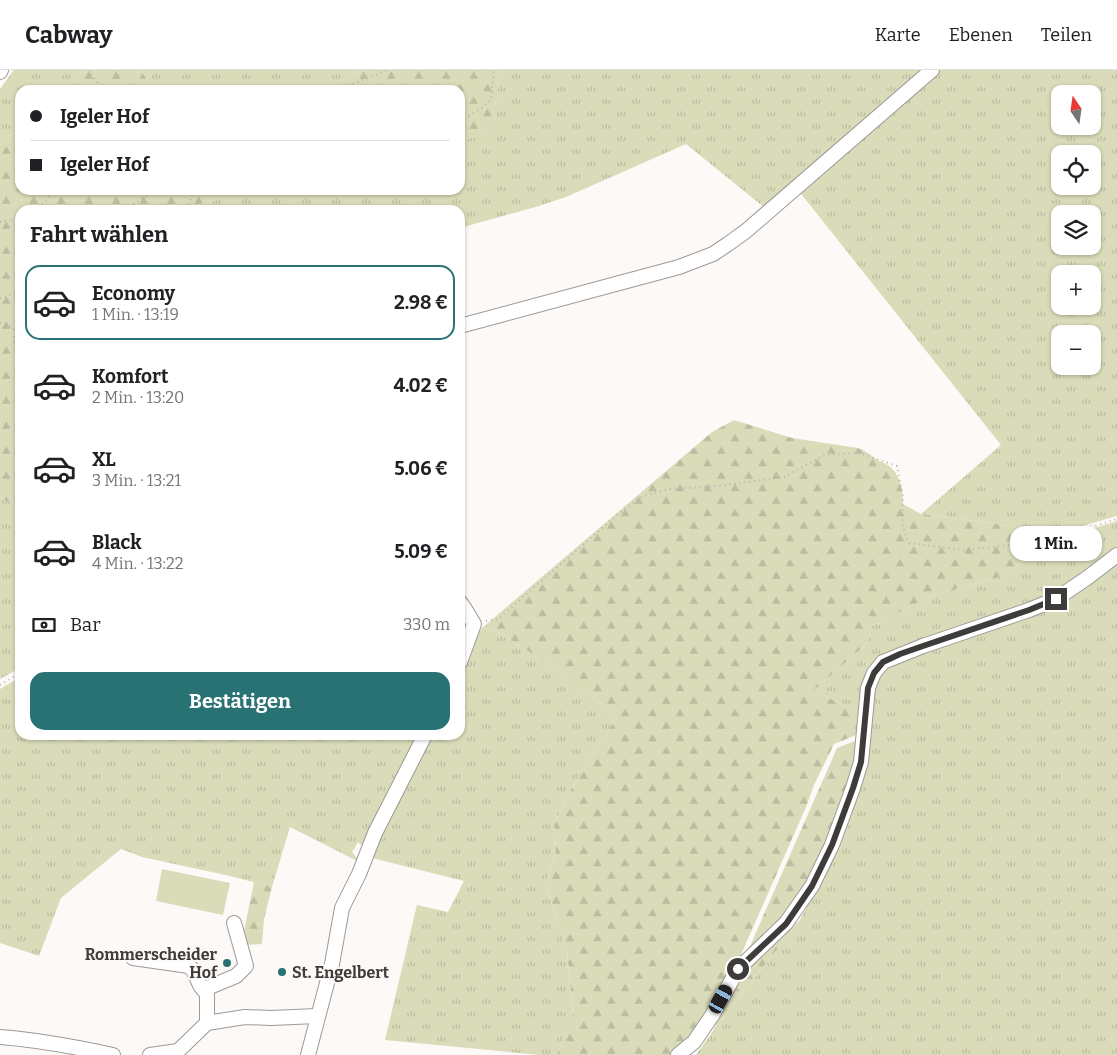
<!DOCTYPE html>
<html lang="de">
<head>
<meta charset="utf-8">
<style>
	body { margin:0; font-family:Bitter,serif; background:#f2f2f2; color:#202124; height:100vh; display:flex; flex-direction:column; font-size:19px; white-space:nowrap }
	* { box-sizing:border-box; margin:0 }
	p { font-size:16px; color:#757577 }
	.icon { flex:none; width:28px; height:28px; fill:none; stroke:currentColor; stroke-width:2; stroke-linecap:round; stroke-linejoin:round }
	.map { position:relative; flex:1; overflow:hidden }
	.details { position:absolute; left:15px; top:135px; width:450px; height:535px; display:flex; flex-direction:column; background:#fff; border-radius:15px; box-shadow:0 1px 4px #0004 }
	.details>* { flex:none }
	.guide { position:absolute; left:15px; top:15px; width:450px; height:110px; border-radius:15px; box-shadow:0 1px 4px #0004; display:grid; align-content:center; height:110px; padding:0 15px; background:#fff }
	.needle { width:32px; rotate:347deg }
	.tools { position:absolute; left:1051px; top:15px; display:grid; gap:10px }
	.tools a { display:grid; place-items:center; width:50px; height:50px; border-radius:10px; background:#fff; box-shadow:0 1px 4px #0004; font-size:25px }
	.end { position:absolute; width:22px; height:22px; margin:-11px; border:6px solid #3e3c3b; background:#fff; box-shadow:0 0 0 2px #fff }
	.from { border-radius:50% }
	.bubble { position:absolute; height:35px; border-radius:15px; background:#fff; box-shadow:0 1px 4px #0004; font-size:16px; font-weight:700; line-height:35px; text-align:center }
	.car { position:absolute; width:15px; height:30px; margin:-15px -8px; border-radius:6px; box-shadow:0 0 4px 1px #0007; background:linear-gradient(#222 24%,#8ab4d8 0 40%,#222 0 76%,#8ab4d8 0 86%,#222 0) }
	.guide b { display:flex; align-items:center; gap:18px; height:48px; font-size:19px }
	.guide b+b { border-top:1px solid #e0e0e0 }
	.guide i { width:12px; height:12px; background:#202124 }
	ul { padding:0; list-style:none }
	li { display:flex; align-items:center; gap:15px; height:75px; margin:0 10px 8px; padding:0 5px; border:2px solid transparent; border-radius:15px }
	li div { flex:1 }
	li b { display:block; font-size:19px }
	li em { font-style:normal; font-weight:700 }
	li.current { border-color:#287273 }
	li>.icon { width:45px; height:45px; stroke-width:1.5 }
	h2 { padding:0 15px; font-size:22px; line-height:60px }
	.pay { display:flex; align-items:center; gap:12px; height:55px; padding:0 15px; font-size:19px }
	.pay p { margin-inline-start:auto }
	.button { display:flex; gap:10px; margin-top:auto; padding:10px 15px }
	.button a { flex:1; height:58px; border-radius:15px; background:#287273; color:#fff; font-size:20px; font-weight:700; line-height:58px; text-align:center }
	header { display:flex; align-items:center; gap:30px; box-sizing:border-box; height:70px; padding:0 25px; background:#fff; border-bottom:1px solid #e0e0e0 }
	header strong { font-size:24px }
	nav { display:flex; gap:28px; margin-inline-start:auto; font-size:18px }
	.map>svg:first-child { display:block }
	.grass { fill:url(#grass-tufts); fill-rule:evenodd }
	.forest { fill:url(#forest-firs) }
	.park { fill:#d9dbb9 }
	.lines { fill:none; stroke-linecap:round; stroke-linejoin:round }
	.minor-casing { stroke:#9c9997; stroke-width:16 }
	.path { stroke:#b6b3b1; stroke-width:2; stroke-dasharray:1 4; stroke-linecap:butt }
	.minor { stroke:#fff; stroke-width:14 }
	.route { stroke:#3e3c3b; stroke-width:6 }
	.poi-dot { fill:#287273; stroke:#fdf9f7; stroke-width:2 }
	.labels { text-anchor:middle; stroke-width:4; stroke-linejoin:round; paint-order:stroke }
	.poi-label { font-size:16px; font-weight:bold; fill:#3e3c3b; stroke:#fdf9f7; text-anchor:end }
</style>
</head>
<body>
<header>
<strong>Cabway</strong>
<nav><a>Karte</a><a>Ebenen</a><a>Teilen</a></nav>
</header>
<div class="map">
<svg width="1117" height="985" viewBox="0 0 1117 985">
	<defs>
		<pattern id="grass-tufts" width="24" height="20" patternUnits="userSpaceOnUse" patternTransform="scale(1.25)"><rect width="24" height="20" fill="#d9dbb9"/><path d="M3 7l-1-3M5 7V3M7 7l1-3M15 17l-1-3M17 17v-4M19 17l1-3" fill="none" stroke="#bbbda0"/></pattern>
		<pattern id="forest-firs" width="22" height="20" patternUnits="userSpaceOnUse" patternTransform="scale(1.25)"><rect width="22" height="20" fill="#d9dbb9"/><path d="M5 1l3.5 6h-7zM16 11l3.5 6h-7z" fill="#bbbda0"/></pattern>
	</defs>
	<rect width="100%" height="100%" fill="#fdf9f7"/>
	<!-- grass -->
	<g class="grass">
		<polygon points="14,0 87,0 64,20 20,20 20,58 0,75 0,19"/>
		<polygon points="141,0 364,0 322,18 291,15 276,20 153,20"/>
		<polygon points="498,0 927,0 765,138 686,74 566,127 539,136 460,158 460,140 181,140 249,120 460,120 460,73 496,57 493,41 497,26"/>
		<path d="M937,0H1117V446L1033,470V459L921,444L1001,375L798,120ZM1060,24H1092V56H1060ZM1060,84H1092V116H1060ZM1060,144H1092V176H1060ZM1060,204H1092V236H1060ZM1060,264H1092V296H1060Z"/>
		<polygon points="0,427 15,437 20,431 20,598 0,609"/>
		<polygon points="1117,451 1117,483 1069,518 886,586 862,645 814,620 871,570 868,558 931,526 1003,506 1031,486 1032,476 1044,474"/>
		<polygon points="1117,490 1117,985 696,985 713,961 800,850 838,778 864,704 869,630 881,600 994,555"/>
		<path d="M482,558L496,561L552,596C562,612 577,618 592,627C601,633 609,640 617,647L569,723L554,755L556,781L546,815L567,881L573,946L557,985H540L385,970L417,835L448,842L464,811L368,787L425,665H460V595L467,581Z"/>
		<polygon points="20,607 20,665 420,665 364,778 358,772 352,782 357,788 357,791 290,757 272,817 230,806 142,787 121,779 61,828 39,886 0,873 0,619"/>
	</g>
	<!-- forest -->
	<g class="forest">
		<polygon points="87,0 141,0 153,20 64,20"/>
		<polygon points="364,0 498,0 497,26 493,41 497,57 460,73 460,20 276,20 291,15 322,18"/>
		<polygon points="20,58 20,120 249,120 181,140 20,140 20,431 15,437 0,427 0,75"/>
		<path d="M734,350L792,368L858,378C864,380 869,384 875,388C878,391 882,392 886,394C900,402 903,419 903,434L921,444L1034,459L1031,486L1003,506L931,526L868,558L871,570L814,620L862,645L861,663L834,674L814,715L806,737L736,896L714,934L682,977L671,985H557L573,945L567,881L546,815L556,781L554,755L569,723L617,647C609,640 601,633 592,627C576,618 562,612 552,596L496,561L482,558L712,362Z"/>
		<polygon points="860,669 860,688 829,774 791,846 747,883 837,678"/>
		<polygon points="254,812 272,817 264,849 262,874 245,875 243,866"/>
		<polygon points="800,850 713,961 740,900"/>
	</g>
	<!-- park -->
	<polygon class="park" points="162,799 230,813 223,845 156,831"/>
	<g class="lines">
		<defs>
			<g id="minor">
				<polyline points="0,2 1,0"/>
				<polyline points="460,256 679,197 713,184 728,174 746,161 932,0"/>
				<polyline points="460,532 465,539 474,554 460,592"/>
				<path d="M133,888L189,896C198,903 197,917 207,923"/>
				<polyline points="207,953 207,918 236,906 246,896 234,853"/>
				<path d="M0,967C38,970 76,977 113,985"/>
				<polyline points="150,985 178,981 207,953 245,947 271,948 317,946"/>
				<polyline points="308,985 332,894 342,838 359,804 375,763 425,665"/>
				<polyline points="678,985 694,972 713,944 738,899 786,853 812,816 832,775 853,718 861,692 868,618 874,603 883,592 923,576 1029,540 1056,529 1087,508 1117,485"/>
			</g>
		</defs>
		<!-- minor casing -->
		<use href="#minor" class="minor-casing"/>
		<!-- path -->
		<g class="path">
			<polyline points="90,0 89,1 103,20"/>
			<polyline points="339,20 387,0"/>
			<polyline points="460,51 482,38 491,30 494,0"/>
			<polyline points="34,140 41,136 55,120"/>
			<polyline points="125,140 152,122 153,120"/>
			<polyline points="188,140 193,120"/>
			<polyline points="0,152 20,148"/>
			<polyline points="0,228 5,227 20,220"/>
			<polyline points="0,253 10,256 17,262 14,267 14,274 20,278"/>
			<polyline points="486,551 498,549 619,443 643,426 669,419 719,416 784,407 825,385 859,383 897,396 903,427 902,453 908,473 964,480 1048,471 1117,449"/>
			<polyline points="0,615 20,603"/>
		</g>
		<!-- minor -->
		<use href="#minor" class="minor"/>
	</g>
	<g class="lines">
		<!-- route -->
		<polyline class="route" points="738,899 786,854 812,816 832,775 853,718 861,692 868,618 874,603 883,592 900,584 923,576 1029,540 1056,529"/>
	</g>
	<!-- markers -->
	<g class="poi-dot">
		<circle cx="227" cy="893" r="5"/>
		<circle cx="282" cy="902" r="5"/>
	</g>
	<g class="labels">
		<!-- poi labels -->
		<g class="poi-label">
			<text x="217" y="890">Rommerscheider<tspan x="217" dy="18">Hof</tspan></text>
			<text x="292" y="908" text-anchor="start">St. Engelbert</text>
		</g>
	</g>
</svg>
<div class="tools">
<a><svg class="needle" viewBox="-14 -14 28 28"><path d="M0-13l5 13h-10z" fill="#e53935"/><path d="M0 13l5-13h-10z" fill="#757577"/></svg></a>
<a><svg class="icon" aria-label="locate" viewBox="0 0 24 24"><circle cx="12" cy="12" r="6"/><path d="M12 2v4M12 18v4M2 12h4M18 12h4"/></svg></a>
<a><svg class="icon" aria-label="layers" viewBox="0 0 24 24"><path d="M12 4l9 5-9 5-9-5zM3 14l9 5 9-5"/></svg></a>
<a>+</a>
<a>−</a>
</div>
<i class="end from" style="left:738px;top:899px"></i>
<i class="end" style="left:1056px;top:529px"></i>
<div class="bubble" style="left:1010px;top:456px;width:92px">1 Min.</div>
<i class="car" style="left:721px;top:929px;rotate:29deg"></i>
<div class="guide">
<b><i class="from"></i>Igeler Hof</b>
<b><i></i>Igeler Hof</b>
</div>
<section class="details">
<h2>Fahrt wählen</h2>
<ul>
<li class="current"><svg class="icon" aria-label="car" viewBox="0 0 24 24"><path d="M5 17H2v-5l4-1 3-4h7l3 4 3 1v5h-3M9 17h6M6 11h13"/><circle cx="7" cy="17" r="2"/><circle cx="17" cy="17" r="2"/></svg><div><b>Economy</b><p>1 Min. · 13:19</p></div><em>2.98 €</em></li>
<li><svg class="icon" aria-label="car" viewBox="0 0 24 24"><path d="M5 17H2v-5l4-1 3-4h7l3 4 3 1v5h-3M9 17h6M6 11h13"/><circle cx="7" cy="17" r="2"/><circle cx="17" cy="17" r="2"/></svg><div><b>Komfort</b><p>2 Min. · 13:20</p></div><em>4.02 €</em></li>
<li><svg class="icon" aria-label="car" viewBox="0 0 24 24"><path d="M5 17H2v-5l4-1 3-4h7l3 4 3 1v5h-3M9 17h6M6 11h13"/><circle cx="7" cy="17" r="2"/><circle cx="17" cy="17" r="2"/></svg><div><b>XL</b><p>3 Min. · 13:21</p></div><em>5.06 €</em></li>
<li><svg class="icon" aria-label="car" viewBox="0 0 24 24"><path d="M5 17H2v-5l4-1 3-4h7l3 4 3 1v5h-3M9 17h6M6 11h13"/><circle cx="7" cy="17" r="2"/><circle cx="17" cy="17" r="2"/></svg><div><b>Black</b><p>4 Min. · 13:22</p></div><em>5.09 €</em></li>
</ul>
<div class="pay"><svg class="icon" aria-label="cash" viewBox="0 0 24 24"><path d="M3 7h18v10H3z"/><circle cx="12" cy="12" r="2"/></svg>Bar<p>330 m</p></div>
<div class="button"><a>Bestätigen</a></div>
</section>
</div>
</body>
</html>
